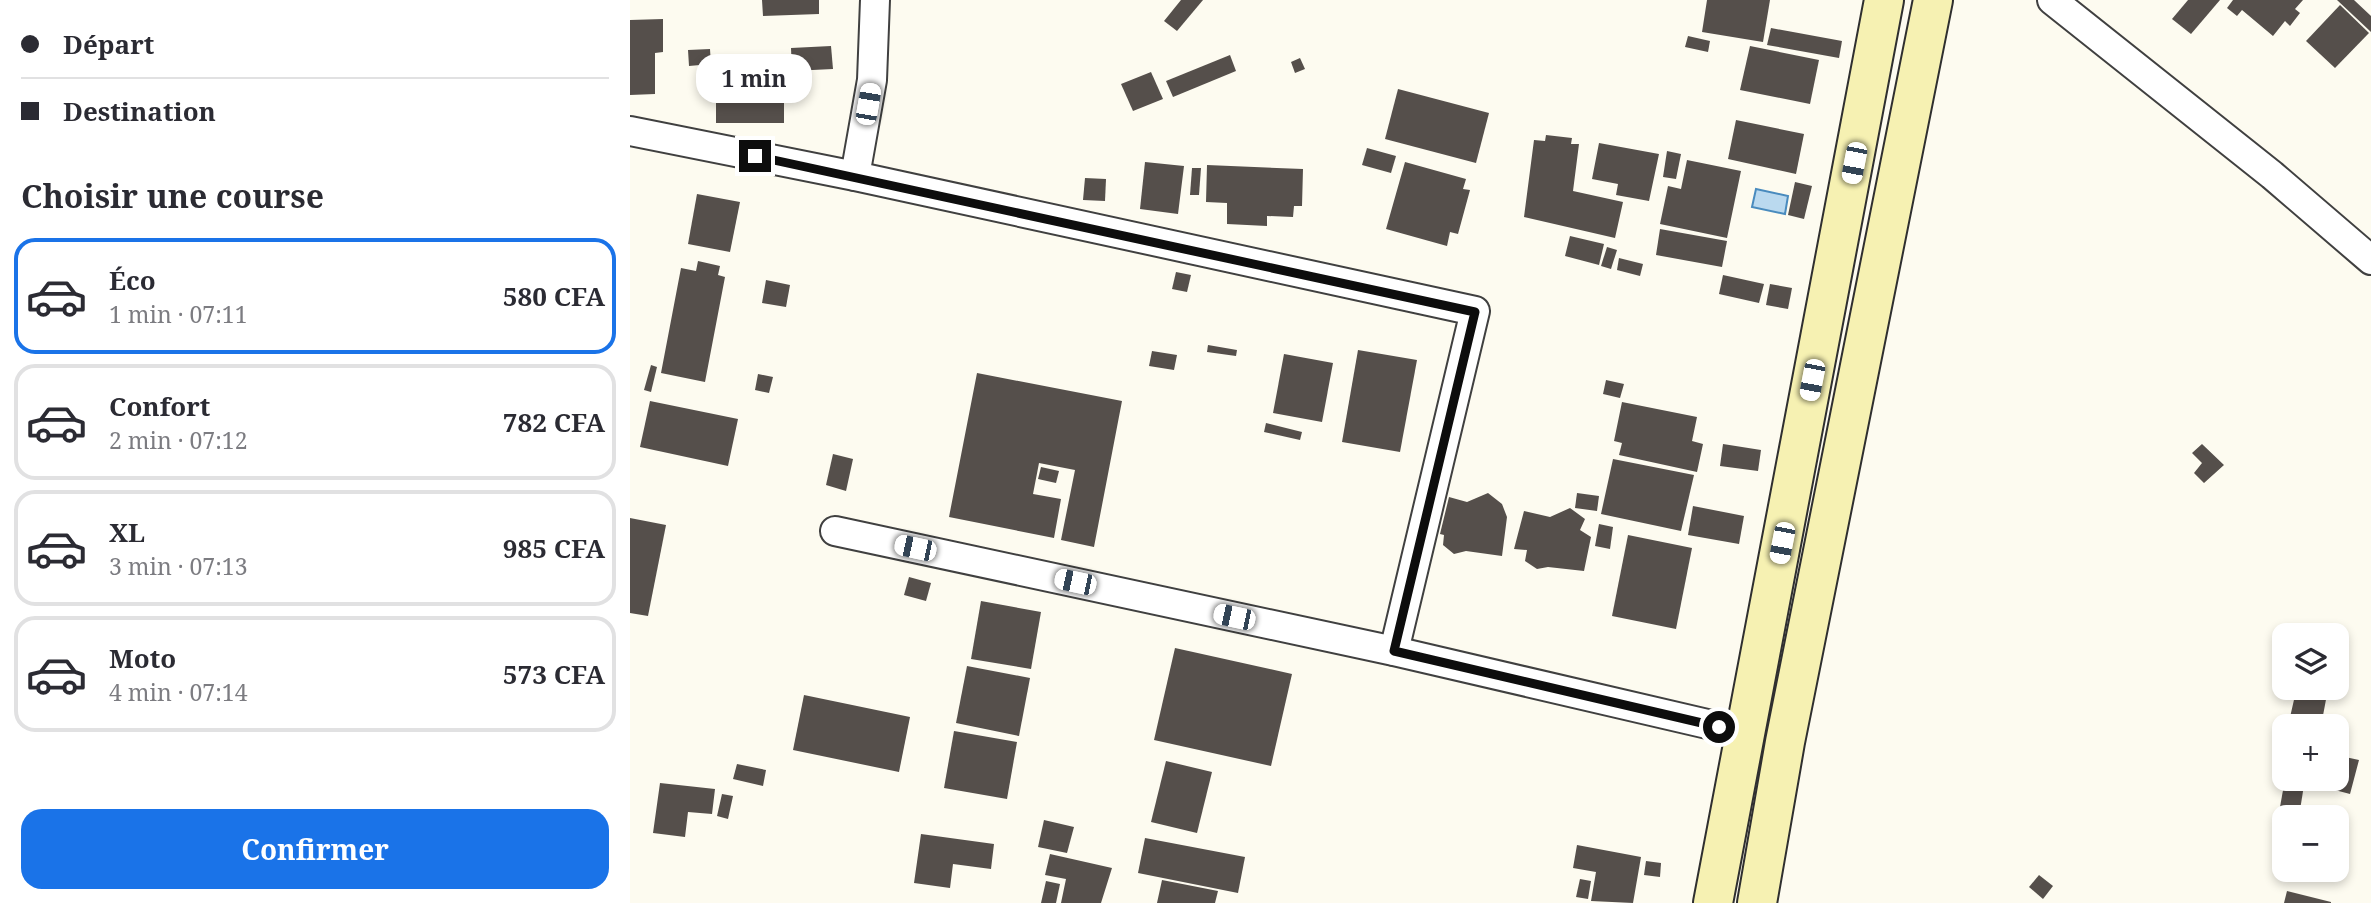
<!DOCTYPE html>
<html lang="fr">
<head>
<meta charset="utf-8">
<style>
	body { margin:0; font-family:"Noto Serif",serif; background:#f7f7f7; color:#2b2b33; height:100vh; display:flex; flex-direction:column; font-size:26px; white-space:nowrap }
	* { box-sizing:border-box; margin:0 }
	p { font-size:23px; color:#7c7c81 }
	.icon { flex:none; width:38px; height:38px; fill:none; stroke:currentColor; stroke-width:2; stroke-linecap:round; stroke-linejoin:round }
	.map { position:relative; flex:1; overflow:hidden }
	.panel { display:flex; flex-direction:column; background:#fff; width:630px }
	.panel>* { flex:none }
	.guide { display:grid; align-content:center; height:154px; padding:0 21px; background:#fff }
	.tools { position:absolute; left:1642px; top:623px; display:grid; gap:14px }
	.tools a { display:grid; place-items:center; width:77px; height:77px; border-radius:14px; background:#fff; box-shadow:0 4px 10px #0003; font-size:35px }
	.end { position:absolute; width:32px; height:32px; margin:-16px; border:9px solid #0d0d0d; background:#fff; box-shadow:0 0 0 4px #fff }
	.from { border-radius:50% }
	.bubble { position:absolute; height:49px; border-radius:21px; background:#fff; box-shadow:0 4px 10px #0003; font-size:23px; font-weight:700; line-height:49px; text-align:center }
	.car { position:absolute; width:21px; height:42px; margin:-21px -10px; border-radius:9px; box-shadow:0 0 5px 2px #0007; background:linear-gradient(#fff 24%,#345 0 40%,#fff 0 76%,#345 0 86%,#fff 0) }
	.guide b { display:flex; align-items:center; gap:24px; height:66px; font-size:26px }
	.guide b+b { border-top:2px solid #e1e1e2 }
	.guide i { width:18px; height:18px; background:#2b2b33 }
	ul { padding:0; list-style:none }
	li { display:flex; align-items:center; gap:21px; height:116px; margin:0 14px 10px; padding:0 7px; border:4px solid #e1e1e2; border-radius:21px }
	li div { flex:1 }
	li b { display:block; font-size:26px }
	li em { font-style:normal; font-weight:700 }
	li.on { border-color:#1a73e8 }
	li>.icon { width:63px; height:63px; stroke-width:1.5 }
	h2 { padding:0 21px; font-size:32px; line-height:84px }
	.cta { display:flex; gap:14px; margin-top:auto; padding:14px 21px }
	.cta a { flex:1; height:80px; border-radius:21px; background:#1a73e8; color:#fff; font-size:28px; font-weight:700; line-height:80px; text-align:center }
	main { display:flex; flex:1; min-height:0 }
	.map>svg:first-child { display:block }
	.water { fill:#bad9ef; stroke:#498bbe; stroke-width:2 }
	.building { fill:#554f4b }
	.lines { fill:none; stroke-linecap:round; stroke-linejoin:round }
	.street-casing { stroke:#404040; stroke-width:32 }
	.secondary-casing { stroke:#2f2f2f; stroke-width:42 }
	.street { stroke:#fff; stroke-width:28 }
	.secondary { stroke:#f6f1b2; stroke-width:38 }
	.route { stroke:#0d0d0d; stroke-width:9 }
</style>
</head>
<body>
<main>
<section class="panel">
<div class="guide">
<b><i class="from"></i>Départ</b>
<b><i></i>Destination</b>
</div>
<h2>Choisir une course</h2>
<ul>
<li class="on"><svg class="icon" aria-label="car" viewBox="0 0 24 24"><path d="M5 17H2v-5l4-1 3-4h7l3 4 3 1v5h-3M9 17h6M6 11h13"/><circle cx="7" cy="17" r="2"/><circle cx="17" cy="17" r="2"/></svg><div><b>Éco</b><p>1 min · 07:11</p></div><em>580 CFA</em></li>
<li><svg class="icon" aria-label="car" viewBox="0 0 24 24"><path d="M5 17H2v-5l4-1 3-4h7l3 4 3 1v5h-3M9 17h6M6 11h13"/><circle cx="7" cy="17" r="2"/><circle cx="17" cy="17" r="2"/></svg><div><b>Confort</b><p>2 min · 07:12</p></div><em>782 CFA</em></li>
<li><svg class="icon" aria-label="car" viewBox="0 0 24 24"><path d="M5 17H2v-5l4-1 3-4h7l3 4 3 1v5h-3M9 17h6M6 11h13"/><circle cx="7" cy="17" r="2"/><circle cx="17" cy="17" r="2"/></svg><div><b>XL</b><p>3 min · 07:13</p></div><em>985 CFA</em></li>
<li><svg class="icon" aria-label="car" viewBox="0 0 24 24"><path d="M5 17H2v-5l4-1 3-4h7l3 4 3 1v5h-3M9 17h6M6 11h13"/><circle cx="7" cy="17" r="2"/><circle cx="17" cy="17" r="2"/></svg><div><b>Moto</b><p>4 min · 07:14</p></div><em>573 CFA</em></li>
</ul>
<div class="cta"><a>Confirmer</a></div>
</section>
<div class="map">
<svg width="1741" height="903" viewBox="0 0 1741 903">
	<rect width="100%" height="100%" fill="#fdfbf0"/>
	<!-- water -->
	<polygon class="water" points="1126,189 1158,196 1155,214 1122,207"/>
	<!-- building -->
	<g class="building">
		<polygon points="132,0 189,0 189,14 133,16"/>
		<polygon points="551,0 573,0 547,31 534,21"/>
		<polygon points="1077,0 1140,0 1133,42 1072,32"/>
		<polygon points="1558,0 1590,0 1561,34 1542,19"/>
		<polygon points="1603,0 1673,0 1665,9 1670,13 1660,26 1655,21 1643,36 1612,10 1607,16 1597,8"/>
		<polygon points="1707,0 1724,0 1741,16 1741,32"/>
		<polygon points="1710,5 1739,33 1705,68 1676,41"/>
		<polygon points="33,19 33,52 25,53 25,94 0,95 0,20"/>
		<polygon points="1141,28 1212,41 1209,58 1137,45"/>
		<polygon points="1058,36 1080,41 1078,52 1055,47"/>
		<polygon points="201,46 203,69 162,71 161,48"/>
		<polygon points="1120,46 1189,60 1180,104 1110,90"/>
		<polygon points="80,49 81,64 59,66 58,50"/>
		<polygon points="600,55 606,71 543,97 536,81"/>
		<rect x="86" y="57" width="68" height="66"/>
		<polygon points="670,58 675,69 665,73 661,62"/>
		<polygon points="521,72 533,99 503,111 491,84"/>
		<polygon points="768,89 859,113 846,163 755,139"/>
		<polygon points="1106,120 1174,134 1166,174 1098,159"/>
		<polygon points="916,135 942,138 941,144 949,144 943,191 993,202 985,238 894,217 904,140 915,141"/>
		<polygon points="969,143 1029,154 1019,201 986,195 988,184 962,179"/>
		<polygon points="737,148 766,156 761,173 732,165"/>
		<polygon points="1037,151 1051,154 1046,179 1033,177"/>
		<polygon points="1057,160 1111,171 1097,238 1030,224 1038,186 1051,189"/>
		<polygon points="515,162 554,166 548,214 510,209"/>
		<polygon points="775,162 836,179 833,189 840,190 828,234 820,232 817,246 756,229"/>
		<polygon points="577,165 673,169 672,206 664,206 663,217 637,216 637,226 597,224 597,203 576,202"/>
		<polygon points="562,168 571,168 569,195 560,195"/>
		<polygon points="455,178 476,179 475,201 453,200"/>
		<polygon points="1165,182 1182,186 1174,219 1158,215"/>
		<polygon points="67,194 110,202 100,252 58,244"/>
		<polygon points="1030,229 1097,241 1092,267 1026,255"/>
		<polygon points="940,236 974,244 969,265 935,256"/>
		<polygon points="977,247 987,250 981,269 971,266"/>
		<polygon points="989,258 1013,264 1010,276 987,270"/>
		<polygon points="68,261 90,266 88,275 95,277 75,382 31,373 51,268 66,271"/>
		<polygon points="546,272 561,275 557,292 542,289"/>
		<polygon points="1093,275 1134,284 1129,303 1089,294"/>
		<polygon points="136,280 160,285 156,307 132,303"/>
		<polygon points="1140,284 1162,288 1158,309 1136,305"/>
		<polygon points="578,345 607,350 606,356 577,352"/>
		<polygon points="728,350 787,360 770,452 712,442"/>
		<polygon points="522,351 547,355 544,370 519,366"/>
		<polygon points="654,354 703,363 692,422 643,413"/>
		<polygon points="21,365 27,367 21,392 14,390"/>
		<polygon points="347,373 492,401 464,547 431,540 445,470 409,463 403,494 431,499 424,538 319,517"/>
		<polygon points="128,374 143,377 139,393 125,390"/>
		<polygon points="976,380 994,384 990,398 973,394"/>
		<polygon points="20,401 108,419 98,466 10,447"/>
		<polygon points="992,402 1067,417 1062,441 1073,444 1067,472 989,455 992,443 984,441"/>
		<polygon points="636,423 672,432 670,440 634,432"/>
		<polygon points="1093,444 1131,450 1128,471 1090,466"/>
		<polygon points="1572,444 1594,465 1574,483 1564,473 1572,463 1562,453"/>
		<polygon points="203,454 223,459 216,491 196,485"/>
		<polygon points="983,459 1064,475 1051,531 971,514"/>
		<polygon points="411,467 429,471 426,483 408,479"/>
		<polygon points="858,493 872,504 877,517 872,556 836,551 824,554 813,545 814,535 810,534 819,497 837,502"/>
		<polygon points="947,493 969,496 967,511 945,508"/>
		<polygon points="1063,506 1114,516 1109,544 1058,535"/>
		<polygon points="940,508 955,519 950,530 961,537 954,571 918,567 907,569 895,561 897,550 884,549 894,511 920,517"/>
		<polygon points="0,518 36,525 18,616 0,613"/>
		<polygon points="969,524 983,527 980,549 965,546"/>
		<polygon points="998,535 1062,548 1046,629 982,616"/>
		<polygon points="279,577 301,583 296,601 274,595"/>
		<polygon points="351,601 411,612 401,669 341,659"/>
		<polygon points="545,648 662,674 641,766 524,740"/>
		<polygon points="337,666 400,678 389,736 326,723"/>
		<polygon points="1676,688 1698,689 1691,726 1658,726 1666,691 1676,691"/>
		<polygon points="174,695 280,717 269,772 163,750"/>
		<polygon points="324,731 387,742 377,799 314,788"/>
		<polygon points="1706,755 1729,760 1720,794 1686,785 1688,779 1706,779"/>
		<polygon points="536,761 582,772 567,833 521,822"/>
		<polygon points="107,764 136,770 133,786 103,779"/>
		<polygon points="1655,779 1675,779 1670,810 1650,807"/>
		<polygon points="30,783 85,789 82,814 58,812 55,837 23,833"/>
		<polygon points="92,794 103,796 98,819 87,816"/>
		<polygon points="414,820 444,827 437,853 408,847"/>
		<polygon points="291,834 364,844 361,869 323,864 320,888 284,883"/>
		<polygon points="515,838 615,857 608,893 508,873"/>
		<polygon points="947,845 1011,857 1003,903 961,901 966,872 943,868"/>
		<polygon points="420,854 482,868 471,903 431,903 436,879 415,875"/>
		<polygon points="1016,861 1031,863 1030,877 1014,875"/>
		<polygon points="1409,875 1423,886 1413,899 1399,887"/>
		<polygon points="950,879 961,881 958,899 946,897"/>
		<polygon points="532,880 588,891 585,903 527,903"/>
		<polygon points="416,881 430,884 426,903 411,903"/>
		<polygon points="1657,891 1701,902 1701,903 1654,903"/>
	</g>
	<g class="lines">
		<defs>
			<g id="street">
				<polyline points="1422,0 1642,175 1741,260"/>
				<polyline points="0,131 225,176 845,311 764,651"/>
				<polyline points="225,176 242,80 245,0"/>
				<polyline points="205,531 764,651 1116,733"/>
			</g>
			<g id="secondary">
				<polyline points="1083,903 1254,0"/>
				<polyline points="1127,903 1155,742 1303,0"/>
			</g>
		</defs>
		<!-- street casing -->
		<use href="#street" class="street-casing"/>
		<!-- secondary casing -->
		<use href="#secondary" class="secondary-casing"/>
		<!-- street -->
		<use href="#street" class="street"/>
		<!-- secondary -->
		<use href="#secondary" class="secondary"/>
	</g>
	<g class="lines">
		<!-- route -->
		<polyline class="route" points="125,156 845,312 764,651 1089,727"/>
	</g>
</svg>
<div class="tools">
<a><svg class="icon" aria-label="layers" viewBox="0 0 24 24"><path d="M12 4l9 5-9 5-9-5zM3 14l9 5 9-5"/></svg></a>
<a>+</a>
<a>−</a>
</div>
<i class="end from" style="left:1089px;top:727px"></i>
<i class="end" style="left:125px;top:156px"></i>
<div class="bubble" style="left:66px;top:54px;width:116px">1 min</div>
<i class="car" style="left:238px;top:104px;rotate:10deg"></i>
<i class="car" style="left:1224px;top:163px;rotate:191deg"></i>
<i class="car" style="left:1182px;top:380px;rotate:191deg"></i>
<i class="car" style="left:1152px;top:543px;rotate:191deg"></i>
<i class="car" style="left:285px;top:548px;rotate:282deg"></i>
<i class="car" style="left:445px;top:582px;rotate:282deg"></i>
<i class="car" style="left:604px;top:617px;rotate:282deg"></i>
</div>
</main>
</body>
</html>
